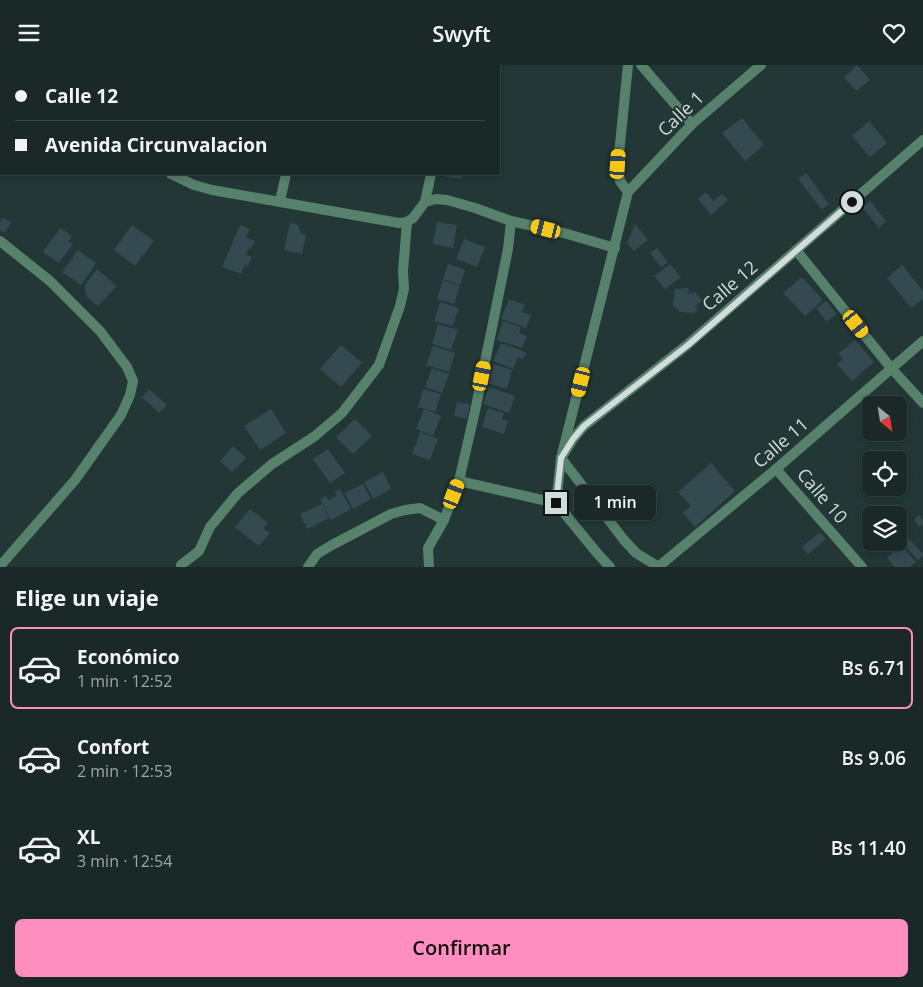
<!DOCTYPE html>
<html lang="es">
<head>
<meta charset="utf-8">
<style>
	body { margin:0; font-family:"Open Sans",sans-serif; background:#273534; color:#f1f3f6; height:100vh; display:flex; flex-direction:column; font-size:19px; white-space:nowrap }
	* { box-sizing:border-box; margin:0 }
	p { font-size:16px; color:#9fa6a8 }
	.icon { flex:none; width:28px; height:28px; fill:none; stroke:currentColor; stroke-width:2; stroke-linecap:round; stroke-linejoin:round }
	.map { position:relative; height:502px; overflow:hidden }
	.drawer { display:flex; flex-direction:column; background:#1a2928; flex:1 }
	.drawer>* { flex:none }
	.hud { position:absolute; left:0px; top:0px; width:500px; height:110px; box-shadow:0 2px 8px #0003,0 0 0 1px #384545; display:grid; align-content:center; height:110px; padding:0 15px; background:#1a2928 }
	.needle { width:32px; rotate:150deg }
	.tools { position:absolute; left:862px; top:331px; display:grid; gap:10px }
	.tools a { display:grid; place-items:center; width:45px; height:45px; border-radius:8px; background:#1a2928; box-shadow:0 2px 8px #0003,0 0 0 1px #384545; font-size:25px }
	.end { position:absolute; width:22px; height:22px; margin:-11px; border:6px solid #d0dddc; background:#111; box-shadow:0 0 0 2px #111 }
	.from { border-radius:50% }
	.bubble { position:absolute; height:35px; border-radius:8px; background:#1a2928; box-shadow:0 2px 8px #0003,0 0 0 1px #384545; font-size:16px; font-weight:600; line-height:35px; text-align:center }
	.car { position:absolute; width:15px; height:30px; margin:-15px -8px; border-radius:6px; box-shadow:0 0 4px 1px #0007; background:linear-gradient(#f5c518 24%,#345 0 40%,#f5c518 0 76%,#345 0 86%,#f5c518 0) }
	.hud b { display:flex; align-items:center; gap:18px; height:48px; font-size:19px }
	.hud b+b { border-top:1px solid #384545 }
	.hud i { width:12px; height:12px; background:#f1f3f6 }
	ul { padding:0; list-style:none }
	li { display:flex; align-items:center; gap:15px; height:82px; margin:0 10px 8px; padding:0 5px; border:2px solid transparent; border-radius:8px }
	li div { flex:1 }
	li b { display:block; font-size:19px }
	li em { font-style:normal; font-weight:600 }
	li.current { border-color:#fe8ebd }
	li>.icon { width:45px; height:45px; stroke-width:1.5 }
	h2 { padding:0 15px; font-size:22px; line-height:60px }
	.action { display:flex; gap:10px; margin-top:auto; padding:10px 15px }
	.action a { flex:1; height:58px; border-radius:8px; background:#fe8ebd; color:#111; font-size:20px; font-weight:600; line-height:58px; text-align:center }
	header { display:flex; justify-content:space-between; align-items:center; height:65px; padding:0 15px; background:#1a2928; font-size:22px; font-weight:600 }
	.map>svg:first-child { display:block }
	.building { fill:#354951 }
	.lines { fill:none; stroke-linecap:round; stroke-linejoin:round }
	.minor { stroke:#56816a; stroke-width:10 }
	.route { stroke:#d0dddc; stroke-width:6 }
	.labels { text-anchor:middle; stroke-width:4; stroke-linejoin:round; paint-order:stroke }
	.street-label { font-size:18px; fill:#d0dddc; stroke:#223736 }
</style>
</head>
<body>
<header><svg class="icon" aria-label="menu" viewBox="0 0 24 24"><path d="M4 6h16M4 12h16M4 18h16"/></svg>Swyft<svg class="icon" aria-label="heart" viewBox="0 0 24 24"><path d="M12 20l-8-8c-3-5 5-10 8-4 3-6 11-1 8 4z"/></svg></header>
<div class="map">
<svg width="923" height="502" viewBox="0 0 923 502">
	<rect width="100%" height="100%" fill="#223736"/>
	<!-- building -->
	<g class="building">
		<polygon points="857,0 870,15 856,26 844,12"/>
		<polygon points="742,53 764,80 745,96 722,68"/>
		<polygon points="869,56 887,78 870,92 852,71"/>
		<polygon points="806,108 829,139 822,145 798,114"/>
		<polygon points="443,109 463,109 462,114 443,111"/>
		<polygon points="706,127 713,136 722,129 728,135 711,150 698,134"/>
		<polygon points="870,136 886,156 879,163 862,142"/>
		<polygon points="3,153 11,158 5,168 0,165 0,157"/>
		<polygon points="437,157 457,160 453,183 433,179"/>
		<polygon points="290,158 299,160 299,163 301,168 306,170 302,189 284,185"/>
		<polygon points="635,159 648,175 634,186 627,178"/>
		<polygon points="132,160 154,176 135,201 114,185"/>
		<polygon points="240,160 250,164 246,172 255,176 251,184 249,183 246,189 252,192 248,201 245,200 241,209 222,202"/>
		<polygon points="60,163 72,171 68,176 73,179 59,198 43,187"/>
		<polygon points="464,174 485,182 477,202 456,194"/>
		<polygon points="657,183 668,197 661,202 650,188"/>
		<polygon points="78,185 96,198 81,220 62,207"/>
		<polygon points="448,199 465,205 460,220 443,214"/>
		<polygon points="670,199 681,212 665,224 654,211"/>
		<polygon points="902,200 923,226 923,234 911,243 887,213"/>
		<polygon points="97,204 117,221 98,241 86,231 85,220"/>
		<polygon points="802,212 823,235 805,251 783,228"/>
		<polygon points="443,215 460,221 454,239 437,234"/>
		<polygon points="689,223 688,229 695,227 702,235 695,242 698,245 694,248 678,247 679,245 673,241 675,224"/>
		<polygon points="509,234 525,240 522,247 531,250 526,263 501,254"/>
		<polygon points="826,236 837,249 827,257 816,243"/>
		<polygon points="440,237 459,243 453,261 434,256"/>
		<polygon points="503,256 521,262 519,268 527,271 522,283 497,275"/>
		<polygon points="438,259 458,265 451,285 432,279"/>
		<polygon points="855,275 874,297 852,316 837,299 843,294 838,289"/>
		<polygon points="501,278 526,287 523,294 518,292 513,304 493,296"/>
		<polygon points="341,280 362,298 341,322 320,304"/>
		<polygon points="433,281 455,288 449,307 426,300"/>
		<polygon points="494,299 512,305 507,324 488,318"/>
		<polygon points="432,303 449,309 442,328 425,322"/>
		<polygon points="489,322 515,331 509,348 483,339"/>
		<polygon points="149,324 167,340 159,348 142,332"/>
		<polygon points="423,324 441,329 435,347 418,342"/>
		<polygon points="457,337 470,339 467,354 454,351"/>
		<polygon points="488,343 504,348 502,354 508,356 504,369 482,362"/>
		<polygon points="271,344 286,368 260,385 244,361"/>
		<polygon points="424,344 441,351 433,371 416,364"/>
		<polygon points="355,354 372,371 353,389 336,372"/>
		<polygon points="420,367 438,374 430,395 412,389"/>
		<polygon points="233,381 246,393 232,407 220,396"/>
		<polygon points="328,384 345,408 330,418 313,394"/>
		<polygon points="711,398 735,426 695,462 683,448 691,441 678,427"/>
		<polygon points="383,407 391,424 373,434 364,417"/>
		<polygon points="363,419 371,434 353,444 345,428"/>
		<polygon points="340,424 351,444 331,455 320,434 326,431 328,435 337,431 335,427"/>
		<polygon points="322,439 329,453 307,464 300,449"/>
		<polygon points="250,444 268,458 263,463 270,468 259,481 235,462"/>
		<polygon points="919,450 923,455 923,459 919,462 914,455"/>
		<polygon points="820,467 826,474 808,489 802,482"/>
		<polygon points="908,473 923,489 923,490 918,495 902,478"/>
		<polygon points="901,480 916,497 910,502 895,502 887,493"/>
	</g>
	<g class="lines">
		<!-- minor -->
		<g class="minor">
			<polyline points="641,0 692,59"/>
			<polyline points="168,1 168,0"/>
			<polyline points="311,1 311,0"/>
			<polyline points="454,1 454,0"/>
			<polyline points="0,89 1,88"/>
			<polyline points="171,109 194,120 212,125 399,158 407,157 413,153 425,137 436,134 447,135 475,143 511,156 564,168 615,183"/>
			<polyline points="628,127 620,116 618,99 628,0"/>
			<polyline points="280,136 286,109"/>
			<polyline points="425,137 431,109"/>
			<polyline points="0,176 50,216 100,266 127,302 133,316 130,330 121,350 75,415 0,501"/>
			<polyline points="796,185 891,303 923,338"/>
			<polyline points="776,404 862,502"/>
			<polyline points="459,416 556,438"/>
			<polyline points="181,500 199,486 210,462 238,428 272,399 315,371 342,348 379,300 400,241 404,224 403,206 407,157"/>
			<polyline points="308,502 317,489 332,480 391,449 405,445 420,443 444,455"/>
			<polyline points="429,502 428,483 444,455 459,416 475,346 508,184 511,156"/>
			<polyline points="610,502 597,488 556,438 561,393 628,127 692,59 761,0"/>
			<polyline points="658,502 776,404 923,276"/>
			<polyline points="659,502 636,488 624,475 561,393 573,374 584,361 687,280 923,75"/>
		</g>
	</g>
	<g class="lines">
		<!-- route -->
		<polyline class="route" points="556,438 561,393 573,374 584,361 688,280 852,137"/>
	</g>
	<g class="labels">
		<!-- street labels -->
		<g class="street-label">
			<text transform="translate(681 49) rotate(-44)" y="6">Calle 1</text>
			<text transform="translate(730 221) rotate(-41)" y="6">Calle 12</text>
			<text transform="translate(781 378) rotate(-41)" y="6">Calle 11</text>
			<text transform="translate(822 431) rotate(49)" y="6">Calle 10</text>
		</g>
	</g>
</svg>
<div class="tools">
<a><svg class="needle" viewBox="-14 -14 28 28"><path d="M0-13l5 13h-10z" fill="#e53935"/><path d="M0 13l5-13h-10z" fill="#9fa6a8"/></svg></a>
<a><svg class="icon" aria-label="locate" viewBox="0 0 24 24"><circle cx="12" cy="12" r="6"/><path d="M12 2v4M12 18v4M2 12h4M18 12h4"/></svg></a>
<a><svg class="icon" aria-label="layers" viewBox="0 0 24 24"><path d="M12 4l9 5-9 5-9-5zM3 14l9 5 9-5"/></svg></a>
</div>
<i class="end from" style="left:852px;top:137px"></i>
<i class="end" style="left:556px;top:438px"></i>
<div class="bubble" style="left:574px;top:420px;width:82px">1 min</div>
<i class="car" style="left:618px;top:99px;rotate:4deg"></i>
<i class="car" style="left:546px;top:164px;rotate:284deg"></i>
<i class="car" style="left:856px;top:259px;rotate:141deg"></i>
<i class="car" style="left:482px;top:311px;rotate:11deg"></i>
<i class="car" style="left:581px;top:317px;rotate:194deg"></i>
<i class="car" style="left:454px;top:429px;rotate:21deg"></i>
<div class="hud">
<b><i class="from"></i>Calle 12</b>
<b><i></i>Avenida Circunvalacion</b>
</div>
</div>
<section class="drawer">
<h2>Elige un viaje</h2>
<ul>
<li class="current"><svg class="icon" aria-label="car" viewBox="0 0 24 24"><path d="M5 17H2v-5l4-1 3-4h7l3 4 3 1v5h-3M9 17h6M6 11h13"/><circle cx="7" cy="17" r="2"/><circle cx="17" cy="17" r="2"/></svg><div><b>Económico</b><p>1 min · 12:52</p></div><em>Bs 6.71</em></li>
<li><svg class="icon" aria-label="car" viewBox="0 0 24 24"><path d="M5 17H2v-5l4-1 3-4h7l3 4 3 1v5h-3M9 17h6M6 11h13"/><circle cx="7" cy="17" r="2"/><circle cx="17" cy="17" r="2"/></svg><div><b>Confort</b><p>2 min · 12:53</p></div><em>Bs 9.06</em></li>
<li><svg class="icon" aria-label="car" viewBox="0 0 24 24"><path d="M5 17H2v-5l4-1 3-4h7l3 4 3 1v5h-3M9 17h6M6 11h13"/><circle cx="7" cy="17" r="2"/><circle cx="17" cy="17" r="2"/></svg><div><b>XL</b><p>3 min · 12:54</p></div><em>Bs 11.40</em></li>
</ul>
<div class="action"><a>Confirmar</a></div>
</section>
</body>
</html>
